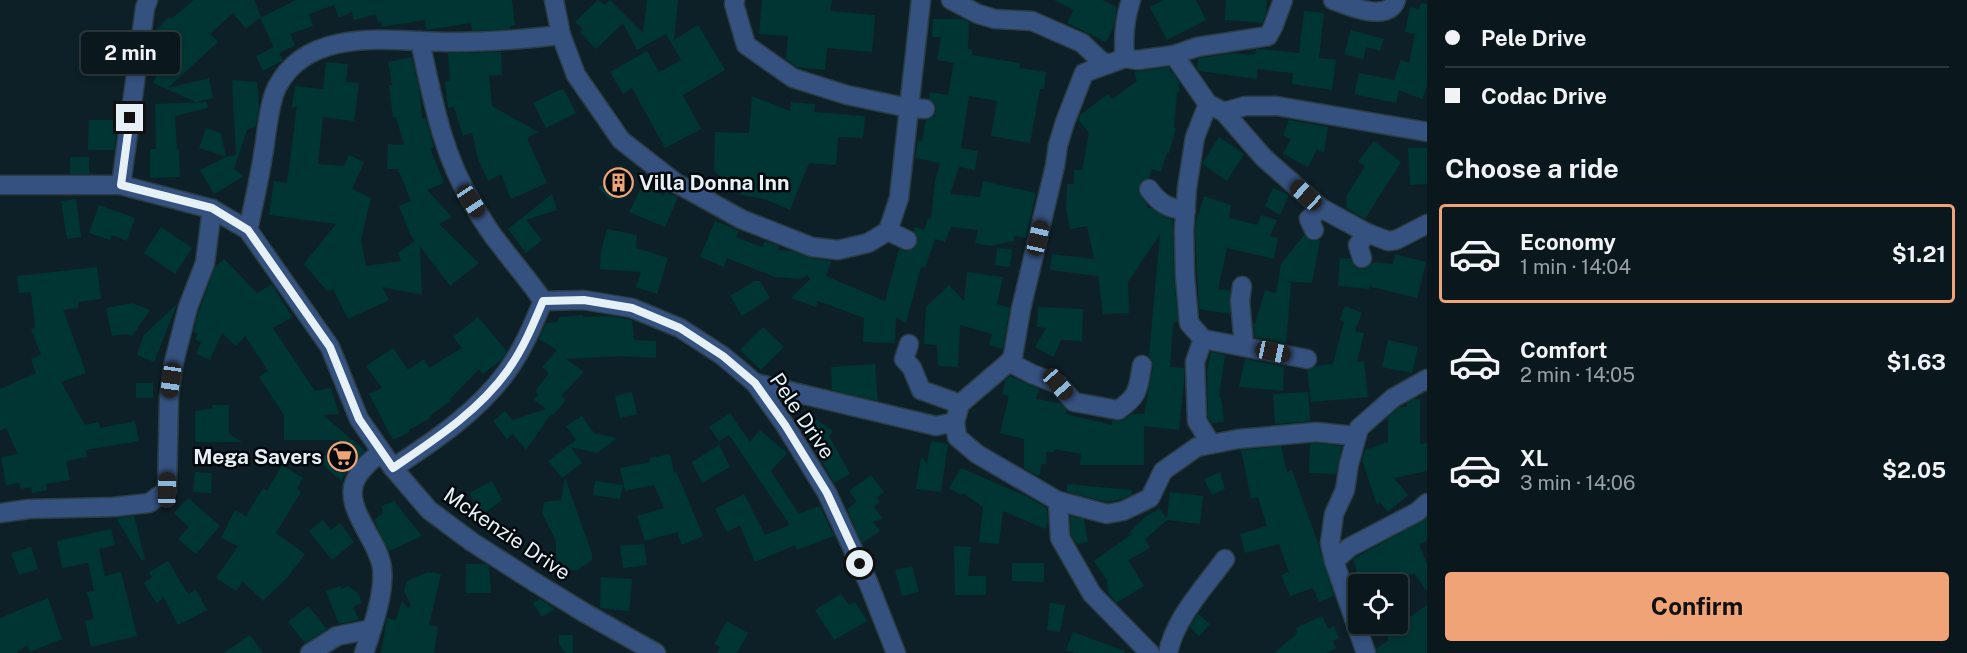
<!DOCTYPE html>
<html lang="en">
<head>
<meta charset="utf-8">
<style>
	body { margin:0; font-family:"Public Sans",sans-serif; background:#132126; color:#f1f3f6; height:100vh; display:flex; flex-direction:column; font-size:22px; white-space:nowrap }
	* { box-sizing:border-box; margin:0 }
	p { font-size:20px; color:#99a0a4 }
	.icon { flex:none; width:33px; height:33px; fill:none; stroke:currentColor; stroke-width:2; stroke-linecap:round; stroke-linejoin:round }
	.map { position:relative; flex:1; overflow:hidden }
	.sheet { display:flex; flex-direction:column; background:#0a181d; width:540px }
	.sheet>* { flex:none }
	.top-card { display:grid; align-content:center; height:132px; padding:0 18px; background:#0a181d }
	.tools { position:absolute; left:1348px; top:574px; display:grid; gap:12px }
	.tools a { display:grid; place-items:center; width:60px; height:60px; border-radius:6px; background:#0a181d; box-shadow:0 3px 9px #0003,0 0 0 2px #2a373b; font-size:30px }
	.end { position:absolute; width:27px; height:27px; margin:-14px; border:8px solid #e5f1f6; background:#111; box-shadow:0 0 0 3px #111 }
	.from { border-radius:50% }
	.bubble { position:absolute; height:42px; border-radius:6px; background:#0a181d; box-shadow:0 3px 9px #0003,0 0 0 2px #2a373b; font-size:20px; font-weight:700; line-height:42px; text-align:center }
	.car { position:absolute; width:18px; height:36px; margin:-18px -9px; border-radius:8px; box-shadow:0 0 4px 2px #0007; background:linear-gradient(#222 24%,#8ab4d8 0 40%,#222 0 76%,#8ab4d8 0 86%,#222 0) }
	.top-card b { display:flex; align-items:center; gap:21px; height:57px; font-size:22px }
	.top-card b+b { border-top:2px solid #2a373b }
	.top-card i { width:15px; height:15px; background:#f1f3f6 }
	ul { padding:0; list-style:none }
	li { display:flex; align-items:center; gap:18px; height:99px; margin:0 12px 9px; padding:0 6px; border:3px solid transparent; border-radius:6px }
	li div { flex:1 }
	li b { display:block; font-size:22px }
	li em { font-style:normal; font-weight:700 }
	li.on { border-color:#efa377 }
	li>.icon { width:54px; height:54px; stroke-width:1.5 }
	h2 { padding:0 18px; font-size:27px; line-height:72px }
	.button { display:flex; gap:12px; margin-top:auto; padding:12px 18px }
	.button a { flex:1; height:69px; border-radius:6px; background:#efa377; color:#111; font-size:24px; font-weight:700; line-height:69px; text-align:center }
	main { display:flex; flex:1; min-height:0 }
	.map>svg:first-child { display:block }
	.building { fill:#013533 }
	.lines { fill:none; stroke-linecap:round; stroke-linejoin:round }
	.minor-casing { stroke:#2b3d44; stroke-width:21 }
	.minor { stroke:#35517f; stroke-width:18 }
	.route { stroke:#e5f1f6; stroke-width:8 }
	.labels { text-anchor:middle; stroke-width:5; stroke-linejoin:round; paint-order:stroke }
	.poi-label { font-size:21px; font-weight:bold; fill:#e5f1f6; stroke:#03080c; text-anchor:start }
	.street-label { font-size:21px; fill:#e5f1f6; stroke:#03080c }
</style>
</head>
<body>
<main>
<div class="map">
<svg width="1427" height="653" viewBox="0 0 1427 653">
	<rect width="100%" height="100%" fill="#0d2027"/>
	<!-- building -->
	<g class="building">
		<polygon points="194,0 254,0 261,17 246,29 233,13 210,34 218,42 168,88 209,78 213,98 196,102 153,83 169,47 154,32 169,17 171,19"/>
		<polygon points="296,0 512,0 515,25 510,26 510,29 472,31 471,23 426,30 425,20 382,27 381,21 378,22 376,14 354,20 352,12 339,18 334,5 309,14 313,26 290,34 295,45 279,53 283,60 282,61 263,71 256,56 274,47 260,18"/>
		<polygon points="598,0 605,5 610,0 643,33 647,0 678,0 674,40 698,25 725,70 683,95 701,129 665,148 632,88 623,94 610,72 647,51 659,72 681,60 666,34 637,50 623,23 596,49 580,32 583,29 575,22"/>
		<polygon points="762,0 832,0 830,11 875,15 872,52 827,48 825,70 797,67 786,59 788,36 759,34"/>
		<polygon points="1054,0 1102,0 1117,7 1114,26 1106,42 1067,23 1074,10"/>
		<polygon points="1164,0 1196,0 1206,20 1167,40 1150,7"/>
		<polygon points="1226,0 1267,0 1266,14 1262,23 1225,20"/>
		<polygon points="1421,3 1427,4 1427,86 1422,99 1399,90 1396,103 1354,94 1359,73 1394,80 1401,60 1409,63 1415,34 1405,32 1410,7 1419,9"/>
		<polygon points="1304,11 1324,13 1319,58 1336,60 1332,90 1292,84 1293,73 1257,69 1257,79 1199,71 1197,68 1198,59 1200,58 1233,53 1255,55 1256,49 1259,49 1299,53"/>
		<polygon points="933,19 964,19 969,22 968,49 972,49 972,55 1020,63 1019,68 1046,72 1044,89 1040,89 1030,143 991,136 997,101 969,96 961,148 978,151 975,170 959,167 950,194 980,197 983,181 1036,193 1026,238 1014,236 1014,241 990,246 975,243 978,230 951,227 945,242 935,239 925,268 921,267 906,323 896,317 895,343 863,342 864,318 818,301 816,307 791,298 810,279 807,275 801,279 775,277 727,258 724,267 700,257 715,221 739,231 736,237 762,247 765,241 779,246 778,250 792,251 811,258 831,261 826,276 885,301 899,249 907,251 914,249 918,240 913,231 915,227 924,230 928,218 931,219 935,181 940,163 915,158 918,140 922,141 926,120 934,116 936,110 935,104 929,99 930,92 948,95 954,63 937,60 941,37 932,37"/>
		<polygon points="1351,30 1384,39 1380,51 1366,47 1363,59 1344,54"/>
		<polygon points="501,52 502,75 489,76 492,106 538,132 527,138 547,183 511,199 501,174 488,181 478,159 472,133 463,136 454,107 448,108 445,82 450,81 448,53"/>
		<polygon points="412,57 420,93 422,119 426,118 434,147 430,148 444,183 427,190 452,217 439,224 479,263 450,286 420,246 422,295 382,287 389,300 348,319 333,289 327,291 304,264 336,224 269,215 274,181 287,183 297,106 292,108 295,86 323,89 326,62 348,64 346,82 359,83 354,121 323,117 318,164 344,166 349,155 364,162 352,189 371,198 361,240 366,266 401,261 398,253 415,241 410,234 399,206 411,201 398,169 387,169 388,144 404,145 396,117 393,117 389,85 392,85 388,62"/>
		<polygon points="1169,67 1171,73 1173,73 1180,84 1178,84 1180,91 1177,92 1174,128 1176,128 1169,153 1167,153 1161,172 1152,169 1149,178 1142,180 1138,190 1147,204 1147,208 1151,208 1160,214 1173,220 1174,276 1178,321 1173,324 1170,367 1184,368 1184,383 1179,430 1144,426 1144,465 1080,465 1081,454 1054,449 1054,452 1046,452 1046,464 1041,464 1040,475 1036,475 1024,468 1024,439 1000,433 1009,396 1002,394 1006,379 1010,376 1039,389 1036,399 1060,403 1067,410 1066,414 1112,425 1112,420 1121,421 1132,414 1144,414 1153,367 1152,360 1149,356 1160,234 1128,282 1129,313 1103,314 1098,276 1050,270 1052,254 1094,259 1087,226 1070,229 1066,209 1067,184 1074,184 1074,170 1082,170 1089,133 1078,119 1080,115 1108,94 1112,99 1137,81 1134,72"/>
		<polygon points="232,80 257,82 259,107 256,126 247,130 234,169 244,176 214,194 200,170 226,157 199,148 206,128 221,133 226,157 236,155"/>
		<polygon points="559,90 564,90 576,113 546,128 533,103"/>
		<polygon points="752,96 790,111 791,102 815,104 814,112 865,116 863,138 838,137 836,165 809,163 790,210 767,200 739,194 743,177 720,177 714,171 715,132 749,133"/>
		<polygon points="207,102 208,108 175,116 177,149 179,149 180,177 150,178 150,149 156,149 155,104"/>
		<polygon points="89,120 118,120 114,150 88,150"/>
		<polygon points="1289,120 1328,127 1324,153 1317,149 1308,167 1283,154 1291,139 1283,135"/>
		<polygon points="1219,137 1244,154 1227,181 1202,164"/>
		<polygon points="1374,141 1401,162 1365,219 1346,208 1347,195 1365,166 1358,162"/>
		<polygon points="1408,148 1427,148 1427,184 1410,185"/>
		<rect x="70" y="157" width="19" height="17"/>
		<polygon points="621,165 634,181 611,201 598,187 604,185 603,181"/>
		<polygon points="643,185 664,196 665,192 678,197 665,227 629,212"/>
		<polygon points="1273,188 1289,195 1280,215 1265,206"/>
		<polygon points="552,194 557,210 526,220 542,240 526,253 508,229"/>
		<polygon points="1204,196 1231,205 1229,218 1257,225 1261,215 1277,220 1270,236 1278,238 1274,259 1227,248 1218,289 1230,290 1230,314 1199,309 1195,230 1196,222"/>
		<polygon points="76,199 81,237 67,239 61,201"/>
		<polygon points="99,205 135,218 127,241 112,235 110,240 89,233"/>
		<polygon points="161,227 192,248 175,274 144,253"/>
		<polygon points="607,229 637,235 636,248 668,258 657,294 636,287 641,272 600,269 601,251"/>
		<polygon points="1304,235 1312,241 1320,240 1312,283 1285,281 1291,283 1286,344 1255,337 1253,324 1255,324 1265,290 1276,293 1281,264"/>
		<polygon points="997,248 1012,250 1010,267 995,265"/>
		<polygon points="1395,254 1426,262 1417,298 1369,286 1369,289 1338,286 1340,258 1351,259 1355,267 1365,269 1373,262 1393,264"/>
		<polygon points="224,259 257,293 272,284 292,317 273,328 315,391 331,388 339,414 323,415 365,451 352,464 341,481 320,462 340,440 284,440 284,415 259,377 268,371 245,336 236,346 222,333 210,360 196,354 201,342 195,339 198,333 193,332 199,310 215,267"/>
		<polygon points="97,267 101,299 78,302 78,308 63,310 86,373 61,382 85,425 99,422 100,428 135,421 139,441 86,450 87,457 66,461 70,480 46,484 47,490 32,493 31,487 20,489 19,483 6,485 1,457 18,454 6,428 0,431 0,389 36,373 31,359 41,355 31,329 35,327 31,292 19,293 17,276"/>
		<polygon points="967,272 1003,277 997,304 1010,308 1003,349 989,345 992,334 960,325 958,367 938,366 937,345 924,344 926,307 949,285 964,301"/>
		<polygon points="755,281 760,281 770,298 742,316 730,296"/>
		<polygon points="132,303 150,310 132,336 126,334 112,336 106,308"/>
		<polygon points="177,304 154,362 137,355 144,335"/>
		<polygon points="1345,306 1362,313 1355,331 1364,333 1357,362 1364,361 1368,397 1311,402 1307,370 1316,366 1333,364 1344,322 1340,320"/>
		<polygon points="1038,307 1083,309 1082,341 1061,340 1053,357 1035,347 1046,328 1037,327"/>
		<polygon points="583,315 583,317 611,316 632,320 634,340 656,341 656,358 620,356 566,359 584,372 561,396 566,400 553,415 551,414 526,450 513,434 507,439 493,421 505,411 512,420 546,409 534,400 538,395 536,390 549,373 542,367 557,350 539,339 540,336 546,323 557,322 560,317"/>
		<polygon points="478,317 507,352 501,360 483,374 479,369 450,399 451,401 429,416 430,418 409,430 410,432 393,440 369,394 382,388 366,366 393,348 408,370 424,359 429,368 462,348 453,337"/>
		<polygon points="763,327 784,347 761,370 740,350"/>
		<polygon points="1388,340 1418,347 1412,373 1382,367"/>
		<polygon points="1211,352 1225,355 1219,396 1221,397 1224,422 1212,423 1208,418 1207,371"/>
		<polygon points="1245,359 1284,366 1283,391 1239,387"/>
		<polygon points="875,364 878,401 832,390 831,367"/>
		<rect x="136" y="383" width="17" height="15"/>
		<polygon points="632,392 637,414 620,418 615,396"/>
		<polygon points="1308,392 1310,421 1275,424 1273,394"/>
		<polygon points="1413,399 1420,399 1420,444 1427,443 1427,471 1394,478 1408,495 1388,512 1380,502 1377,505 1362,460 1365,450 1388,442 1388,420 1385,420 1399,407 1407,407 1407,403"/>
		<polygon points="212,405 229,405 229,434 242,442 195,442 195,411 213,408"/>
		<polygon points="730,413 750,442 760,430 787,453 771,471 799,514 820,506 834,536 797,550 795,545 755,562 740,525 727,532 715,509 744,494 765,535 790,525 729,435 719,441 709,427"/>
		<polygon points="582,416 594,433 617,438 597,453 571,447 582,463 562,478 548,461 576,440 566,426"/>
		<polygon points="813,417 833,431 829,436 850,474 834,483 815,449 811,446 802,431"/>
		<polygon points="931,441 948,444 941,492 916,489 921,457 927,464"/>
		<polygon points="1316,443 1342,446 1336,474 1309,473 1310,444"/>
		<polygon points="719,445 730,467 702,483 692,462"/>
		<polygon points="1281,446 1287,472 1292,470 1319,546 1334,596 1319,602 1313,588 1290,596 1281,575 1289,572 1279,544 1245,553 1240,534 1267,526 1258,497 1251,499 1241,450"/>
		<polygon points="670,454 674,473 676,471 703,536 682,545 677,532 645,541 637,516 664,508 654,485 625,491 620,468 650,462 650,458"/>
		<polygon points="282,465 303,478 297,489 301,492 276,533 305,554 287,578 263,601 243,582 236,591 216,578 238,546 221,538 235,510 246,516 263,488 267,491"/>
		<polygon points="961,468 1028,497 1047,508 1048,522 1045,529 1003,511 999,544 979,542 983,507 963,493 961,495 949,488"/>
		<polygon points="195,472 212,473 211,493 193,492"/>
		<polygon points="1220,472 1225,489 1212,495 1204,479"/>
		<polygon points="871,475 884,492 877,497 880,502 874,507 883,519 873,522 880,531 862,543 847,509 857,502 849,491"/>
		<polygon points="565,478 592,554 592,560 578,570 556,570 556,541 542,513 544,502 561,500"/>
		<polygon points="492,481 502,500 482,515 469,493"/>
		<polygon points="595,481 623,485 620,499 593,495"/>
		<polygon points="1067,484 1132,490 1131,495 1119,500 1107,502 1067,492"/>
		<polygon points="1170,492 1203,496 1200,524 1167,520 1145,539 1150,548 1128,560 1144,586 1116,603 1108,592 1107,580 1094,561 1133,533 1127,535 1145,517 1159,509 1167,518"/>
		<polygon points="188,498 220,526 196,554 178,539 189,527 174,513"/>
		<polygon points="394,501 422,536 389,551 374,520 383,513 381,506"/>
		<polygon points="134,516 145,559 142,561 116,518"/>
		<polygon points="1070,516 1084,519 1088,542 1077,544 1071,535"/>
		<polygon points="1427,518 1427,541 1419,544 1427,564 1427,591 1414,573 1393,582 1394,585 1361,585 1353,559"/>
		<polygon points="323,520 331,530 340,523 354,542 332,560 309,531"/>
		<polygon points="111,529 115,545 99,549 105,576 121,572 137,636 91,647 85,621 94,619 87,592 94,591 88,563 62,568 57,541"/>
		<polygon points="644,544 647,565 623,568 620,546"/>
		<polygon points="954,546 971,547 968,576 986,576 986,595 955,595"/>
		<polygon points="31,547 38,569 19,575 11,553"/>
		<polygon points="168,561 188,594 196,590 207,610 178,625 164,598 156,603 144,583 152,577 149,572"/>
		<polygon points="1012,563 1044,563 1044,582 1012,581"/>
		<polygon points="466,564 485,564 489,566 491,593 466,593"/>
		<polygon points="912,566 919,592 902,596 895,570"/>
		<polygon points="428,572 441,574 429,625 438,627 434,653 381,653 387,618 396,620 402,601 408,608 411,606 404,591 407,581"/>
		<polygon points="601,577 632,579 629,611 600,608"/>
		<polygon points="340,586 342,589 348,586 358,593 362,603 353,607 359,620 339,624 326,591"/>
		<polygon points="841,594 849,605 855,602 867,621 834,640 815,610"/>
		<polygon points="48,598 62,639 30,652 27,645 16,653 0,653 0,618"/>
		<polygon points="540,599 555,609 542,617 533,603"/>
		<polygon points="1050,603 1065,605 1060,632 1047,630"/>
		<polygon points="1427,605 1427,653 1377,653 1376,649 1389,640 1387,637 1395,632 1389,624 1400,624"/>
		<polygon points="308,606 327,629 305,643 288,622"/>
		<polygon points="1198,614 1210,624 1199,636 1190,627"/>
		<polygon points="1322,616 1328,629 1334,626 1339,638 1333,641 1336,648 1326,653 1274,653 1298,633 1296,628"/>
		<polygon points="727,621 748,633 737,653 717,653 720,647 714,644"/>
		<polygon points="1073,632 1125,651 1125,653 1075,653 1066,650"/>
		<polygon points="250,635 263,653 223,653"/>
		<polygon points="559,635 573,635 573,653 565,653 559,644"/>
	</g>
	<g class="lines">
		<defs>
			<g id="minor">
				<polyline points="554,0 561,35 576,75 621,140 676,183 741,219 812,247 838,250 868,243 888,231 899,198 921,0"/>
				<polyline points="735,0 734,4 746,45 793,78 847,95 909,108 925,109"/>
				<polyline points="951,0 978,14 995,19 1032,21 1082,43 1101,61 1109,64"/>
				<path d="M1333,0C1348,6 1389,23 1396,0"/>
				<polyline points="1174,55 1197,47 1268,36 1273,27 1283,0"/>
				<path d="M1125,58C1123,39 1125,18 1131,0"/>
				<polyline points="1208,104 1195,137 1187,188 1184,230 1185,276 1189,323 1203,339 1307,359"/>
				<polyline points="1224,112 1245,106 1277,106 1427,132"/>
				<polyline points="0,185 121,185 212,209 248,230 330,347 359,419 393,468 429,510 472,542 536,583 585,613 656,653"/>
				<polyline points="121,185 145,8 148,0"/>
				<path d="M1149,189C1159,203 1168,209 1186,210"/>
				<path d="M248,230C254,203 260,176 264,149C267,131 269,103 277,87C310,23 397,43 456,42C491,42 526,39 561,35"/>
				<polyline points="1314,230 1309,219 1321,208"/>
				<polyline points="888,231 907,240"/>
				<polyline points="1362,258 1358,245 1367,233"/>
				<polyline points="1242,286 1240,301 1244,346"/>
				<polyline points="543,301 584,300 632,308 680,328 723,356 755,383 785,425 827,493 868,582 896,653"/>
				<polyline points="1203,339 1195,362 1197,421 1211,444"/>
				<polyline points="909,344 904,359 912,368 921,390 960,404"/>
				<path d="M1009,362L1032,374L1058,384L1074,402L1118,410C1139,396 1138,389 1142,365"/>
				<polyline points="755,383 936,426 955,422"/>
				<polyline points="1356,436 1316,432 1238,439 1197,447 1163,471 1150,498 1123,511 1107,514 1058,501 977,454 957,437 955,422 960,404 1009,362 1013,356 1021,309 1055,166 1058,145 1065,122 1084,73 1125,58 1137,60 1174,55 1208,104 1224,112 1264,158 1321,208 1367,233 1388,241 1396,240 1427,224"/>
				<path d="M393,468C434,441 479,411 508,370C523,349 533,325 543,301C530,281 515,265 501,246C490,233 481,218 473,204C442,155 432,96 420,41"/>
				<polyline points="1058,501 1060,538 1092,594 1150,653"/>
				<polyline points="0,513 29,509 113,507 149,503 167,490 169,398 174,362 188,307 205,263 212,209"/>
				<polyline points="1334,561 1350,547 1417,512 1427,503"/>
				<polyline points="310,653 337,636 372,629"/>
				<path d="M364,653C372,629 385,593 382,568C379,540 341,506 356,479C361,468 372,460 381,452"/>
				<path d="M1168,653C1175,618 1204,588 1225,559"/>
				<polyline points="1366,653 1334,561 1330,543 1334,514 1345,490 1349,464 1359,428 1393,398 1427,379"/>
			</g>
		</defs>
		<!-- minor casing -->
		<use href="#minor" class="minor-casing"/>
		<!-- minor -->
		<use href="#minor" class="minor"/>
	</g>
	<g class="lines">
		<!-- route -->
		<path class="route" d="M130,118L121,185L212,208L248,230L330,347L359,419L393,468C434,440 479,411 508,370C523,349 533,325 543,301L584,300L632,308L680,328L723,356L755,383L785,425L827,493L860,564"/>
	</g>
	<!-- icons -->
	<defs>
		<symbol id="building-ring" viewBox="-11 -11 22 22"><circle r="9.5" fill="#03080c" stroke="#efa377" stroke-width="1.5"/><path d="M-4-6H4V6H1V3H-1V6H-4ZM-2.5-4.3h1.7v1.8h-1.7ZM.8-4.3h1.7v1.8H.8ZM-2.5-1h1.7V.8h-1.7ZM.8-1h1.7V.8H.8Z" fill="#efa377"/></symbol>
		<symbol id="supermarket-ring" viewBox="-11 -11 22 22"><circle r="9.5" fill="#03080c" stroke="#efa377" stroke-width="1.5"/><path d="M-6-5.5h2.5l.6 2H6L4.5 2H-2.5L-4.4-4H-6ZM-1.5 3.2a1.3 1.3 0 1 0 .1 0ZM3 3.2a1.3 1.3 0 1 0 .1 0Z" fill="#efa377"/></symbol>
	</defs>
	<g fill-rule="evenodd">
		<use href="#building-ring" x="602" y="166" width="33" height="33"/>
		<use href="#supermarket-ring" x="326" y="440" width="33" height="33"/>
	</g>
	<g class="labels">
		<!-- poi labels -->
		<g class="poi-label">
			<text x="639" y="190">Villa Donna Inn</text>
			<text x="322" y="464" text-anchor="end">Mega Savers</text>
		</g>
		<!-- street labels -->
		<g class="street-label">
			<text transform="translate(802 416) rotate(56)" y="7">Pele Drive</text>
			<text transform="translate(507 534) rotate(34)" y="7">Mckenzie Drive</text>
		</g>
	</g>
</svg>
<div class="tools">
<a><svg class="icon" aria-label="locate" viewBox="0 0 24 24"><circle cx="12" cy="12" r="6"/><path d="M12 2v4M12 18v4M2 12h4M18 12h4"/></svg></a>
</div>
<i class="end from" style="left:860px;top:564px"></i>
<i class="end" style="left:130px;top:118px"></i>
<div class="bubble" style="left:81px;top:32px;width:99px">2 min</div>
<i class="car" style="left:1306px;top:195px;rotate:312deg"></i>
<i class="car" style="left:471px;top:201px;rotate:146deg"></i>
<i class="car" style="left:1038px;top:238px;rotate:13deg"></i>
<i class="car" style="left:1273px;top:352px;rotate:102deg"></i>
<i class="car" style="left:171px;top:380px;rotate:188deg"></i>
<i class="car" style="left:1058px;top:384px;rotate:139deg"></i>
<i class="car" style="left:167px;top:490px;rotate:1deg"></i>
</div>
<section class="sheet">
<div class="top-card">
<b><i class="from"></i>Pele Drive</b>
<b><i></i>Codac Drive</b>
</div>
<h2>Choose a ride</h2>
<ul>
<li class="on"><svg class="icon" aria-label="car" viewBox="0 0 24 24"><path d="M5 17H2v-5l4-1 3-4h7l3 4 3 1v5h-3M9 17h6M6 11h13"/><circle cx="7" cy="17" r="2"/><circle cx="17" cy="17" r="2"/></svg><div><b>Economy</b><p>1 min · 14:04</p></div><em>$1.21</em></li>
<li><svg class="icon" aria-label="car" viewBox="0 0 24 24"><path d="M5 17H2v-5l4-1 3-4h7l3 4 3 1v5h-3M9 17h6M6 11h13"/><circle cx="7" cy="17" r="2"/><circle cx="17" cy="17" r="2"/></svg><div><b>Comfort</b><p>2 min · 14:05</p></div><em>$1.63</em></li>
<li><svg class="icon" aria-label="car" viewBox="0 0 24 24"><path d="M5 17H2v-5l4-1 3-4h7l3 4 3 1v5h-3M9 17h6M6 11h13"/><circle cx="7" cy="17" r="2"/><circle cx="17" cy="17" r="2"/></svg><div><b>XL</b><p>3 min · 14:06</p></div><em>$2.05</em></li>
</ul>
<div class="button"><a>Confirm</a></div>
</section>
</main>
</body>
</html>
